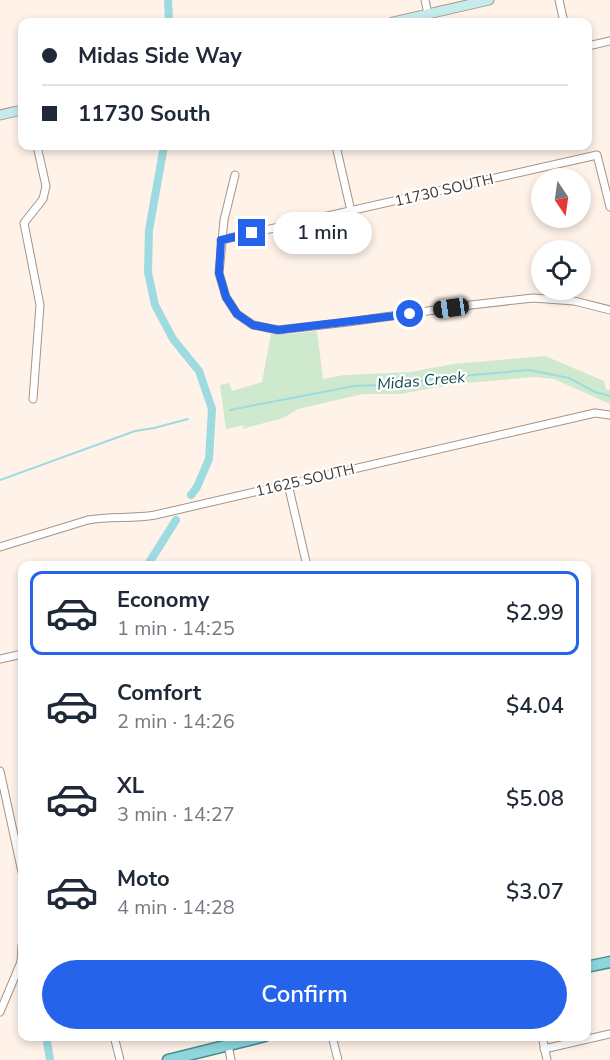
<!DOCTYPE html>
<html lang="en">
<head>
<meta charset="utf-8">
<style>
	body { margin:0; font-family:"Nunito Sans",sans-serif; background:#f6f6f7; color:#1f2937; height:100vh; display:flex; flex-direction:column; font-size:22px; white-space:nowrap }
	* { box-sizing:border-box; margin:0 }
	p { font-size:20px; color:#747a83 }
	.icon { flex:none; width:33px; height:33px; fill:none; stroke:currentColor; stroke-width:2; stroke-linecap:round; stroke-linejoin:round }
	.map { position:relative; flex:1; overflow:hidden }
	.drawer { position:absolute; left:18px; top:561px; width:573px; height:480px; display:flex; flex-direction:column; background:#fff; border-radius:12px; box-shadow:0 3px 9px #0003 }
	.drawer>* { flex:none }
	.banner { position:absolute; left:18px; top:18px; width:574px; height:132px; border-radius:12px; box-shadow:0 3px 9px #0003; display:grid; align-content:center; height:132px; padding:0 24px; background:#fff }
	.needle { width:39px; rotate:167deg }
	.buttons { position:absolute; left:531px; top:168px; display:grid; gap:12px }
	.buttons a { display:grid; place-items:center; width:60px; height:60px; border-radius:50%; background:#fff; box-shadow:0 3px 9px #0003; font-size:30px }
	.end { position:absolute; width:27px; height:27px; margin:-14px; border:8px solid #2563eb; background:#fff; box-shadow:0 0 0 3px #fff }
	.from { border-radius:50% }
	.bubble { position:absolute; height:42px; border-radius:21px; background:#fff; box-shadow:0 3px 9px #0003; font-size:20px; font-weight:600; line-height:42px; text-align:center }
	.car { position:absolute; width:18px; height:36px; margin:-18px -9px; border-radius:8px; box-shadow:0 0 4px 2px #0007; background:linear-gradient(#222 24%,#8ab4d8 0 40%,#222 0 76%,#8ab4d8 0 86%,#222 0) }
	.banner b { display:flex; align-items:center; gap:21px; height:57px; font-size:22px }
	.banner b+b { border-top:2px solid #e0e1e3 }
	.banner i { width:15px; height:15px; background:#1f2937 }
	ul { padding:10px 0 0; list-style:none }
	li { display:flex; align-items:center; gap:18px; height:84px; margin:0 12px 9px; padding:0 12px; border:3px solid transparent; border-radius:12px }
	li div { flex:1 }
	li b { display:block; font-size:22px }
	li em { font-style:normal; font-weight:600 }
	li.current { border-color:#2563eb }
	li>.icon { width:54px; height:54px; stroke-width:1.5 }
	.button { display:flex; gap:12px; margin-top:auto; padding:12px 24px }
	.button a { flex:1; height:69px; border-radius:36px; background:#2563eb; color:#fff; font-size:24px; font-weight:600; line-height:69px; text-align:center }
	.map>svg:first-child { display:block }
	.green { fill:#cfe9ce }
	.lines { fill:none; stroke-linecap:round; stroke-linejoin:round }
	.stream { stroke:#9ddbe0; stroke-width:2 }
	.canal { stroke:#9ddbe0; stroke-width:8 }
	.street-casing { stroke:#a69486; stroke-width:9 }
	.secondary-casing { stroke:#a69486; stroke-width:11 }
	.primary-casing { stroke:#408e91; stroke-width:13 }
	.street { stroke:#fff; stroke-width:7 }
	.secondary { stroke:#c6ebed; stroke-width:9 }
	.primary { stroke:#8cd6dc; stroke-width:10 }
	.route { stroke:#2563eb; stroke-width:8 }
	.labels { text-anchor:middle; stroke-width:4.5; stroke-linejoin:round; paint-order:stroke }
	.street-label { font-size:15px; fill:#413933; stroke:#fff }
	.water-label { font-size:16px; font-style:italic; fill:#154c50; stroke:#fff }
</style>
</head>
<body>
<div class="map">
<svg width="610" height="1060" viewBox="0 0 610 1060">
	<rect width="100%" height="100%" fill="#fef2e9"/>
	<!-- green -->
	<polygon class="green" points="317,331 323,379 344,375 411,372 453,364 545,356 604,381 606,389 610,390 610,404 554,379 534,377 456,384 400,394 363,394 298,409 283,418 242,429 245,425 226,429 220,385 229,383 232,391 262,382 271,334 291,334"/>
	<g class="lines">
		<!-- stream -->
		<g class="stream">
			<polyline points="230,410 354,386 402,384 439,378 529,370 569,378 595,392 610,396"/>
			<polyline points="0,480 135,431 154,428 188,419"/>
		</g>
		<!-- canal -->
		<g class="canal">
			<polyline points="168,0 169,22"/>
			<polyline points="164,146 149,230 148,272 155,305 173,339 199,371 212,409 209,459 197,487 191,495"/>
			<polyline points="147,566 176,520"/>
			<polyline points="46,1036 50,1060"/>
		</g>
		<defs>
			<g id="street">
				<polyline points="425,0 428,14"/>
				<polyline points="559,0 564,22"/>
				<polyline points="588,46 610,41"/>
				<polyline points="336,146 351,211"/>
				<polyline points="235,175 224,220 219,273 226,297 237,314 253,325 278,330 348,322 471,305 533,298 574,301 610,310"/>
				<polyline points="221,240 597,155 610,207"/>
				<polyline points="33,399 40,305 24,223 43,199 46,186 37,146"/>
				<polyline points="288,484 307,566"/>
				<path d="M0,547L88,520C110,516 133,519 155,515L595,413L610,415"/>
				<polyline points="0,659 22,654"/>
				<polyline points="0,771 22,872"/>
				<polyline points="0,1012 21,962 22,945"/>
				<polyline points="114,1036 120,1060"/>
				<polyline points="332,1036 338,1060"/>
				<polyline points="542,1036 547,1060"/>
				<polyline points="228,1045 231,1060"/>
				<polyline points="544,1049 610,1034"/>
			</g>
			<g id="secondary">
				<polyline points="393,22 489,0"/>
				<polyline points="0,115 22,110"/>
			</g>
			<g id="primary">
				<polyline points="586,967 610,962"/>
				<polyline points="168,1060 265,1036"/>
			</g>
		</defs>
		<!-- street casing -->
		<use href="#street" class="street-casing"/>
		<!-- secondary casing -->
		<use href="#secondary" class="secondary-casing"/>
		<!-- primary casing -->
		<use href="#primary" class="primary-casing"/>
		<!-- street -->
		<use href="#street" class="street"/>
		<!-- secondary -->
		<use href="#secondary" class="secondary"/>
		<!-- primary -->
		<use href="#primary" class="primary"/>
	</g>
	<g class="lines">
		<!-- route -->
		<polyline class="route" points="252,233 221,240 219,273 226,297 237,314 253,325 278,330 410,314"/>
	</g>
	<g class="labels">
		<!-- street labels -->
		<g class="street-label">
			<text transform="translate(444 190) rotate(-13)" y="5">11730 SOUTH</text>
			<text transform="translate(305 480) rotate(-13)" y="5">11625 SOUTH</text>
		</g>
		<!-- water labels -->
		<g class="water-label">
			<text transform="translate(421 380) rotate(-5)" y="6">Midas Creek</text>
		</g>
	</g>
</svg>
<div class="buttons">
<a><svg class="needle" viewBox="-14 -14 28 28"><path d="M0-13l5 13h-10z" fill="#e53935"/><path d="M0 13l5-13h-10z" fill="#747a83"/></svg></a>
<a><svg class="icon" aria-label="locate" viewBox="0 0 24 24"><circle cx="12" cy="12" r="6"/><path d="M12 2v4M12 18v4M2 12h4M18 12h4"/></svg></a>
</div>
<i class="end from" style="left:410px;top:314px"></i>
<i class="end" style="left:252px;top:233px"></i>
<div class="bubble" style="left:273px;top:212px;width:99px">1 min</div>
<i class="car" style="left:451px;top:308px;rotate:262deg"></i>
<div class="banner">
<b><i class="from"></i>Midas Side Way</b>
<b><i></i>11730 South</b>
</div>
<section class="drawer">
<ul>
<li class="current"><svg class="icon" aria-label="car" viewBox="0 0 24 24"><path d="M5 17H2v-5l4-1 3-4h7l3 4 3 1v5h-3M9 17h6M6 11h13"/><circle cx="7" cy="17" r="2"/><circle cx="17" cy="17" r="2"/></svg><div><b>Economy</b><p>1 min · 14:25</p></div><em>$2.99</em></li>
<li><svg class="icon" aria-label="car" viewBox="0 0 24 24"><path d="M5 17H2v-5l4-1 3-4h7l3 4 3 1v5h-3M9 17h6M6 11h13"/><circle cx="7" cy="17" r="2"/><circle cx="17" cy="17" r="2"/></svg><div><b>Comfort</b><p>2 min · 14:26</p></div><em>$4.04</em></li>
<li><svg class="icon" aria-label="car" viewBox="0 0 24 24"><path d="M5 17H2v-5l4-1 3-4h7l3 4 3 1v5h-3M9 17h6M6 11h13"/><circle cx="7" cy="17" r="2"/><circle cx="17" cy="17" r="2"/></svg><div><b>XL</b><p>3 min · 14:27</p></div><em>$5.08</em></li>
<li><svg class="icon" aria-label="car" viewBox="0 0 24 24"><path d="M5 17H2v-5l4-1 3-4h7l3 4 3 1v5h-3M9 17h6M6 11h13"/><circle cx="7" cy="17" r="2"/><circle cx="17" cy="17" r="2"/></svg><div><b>Moto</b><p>4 min · 14:28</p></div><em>$3.07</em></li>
</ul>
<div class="button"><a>Confirm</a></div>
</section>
</div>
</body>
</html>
